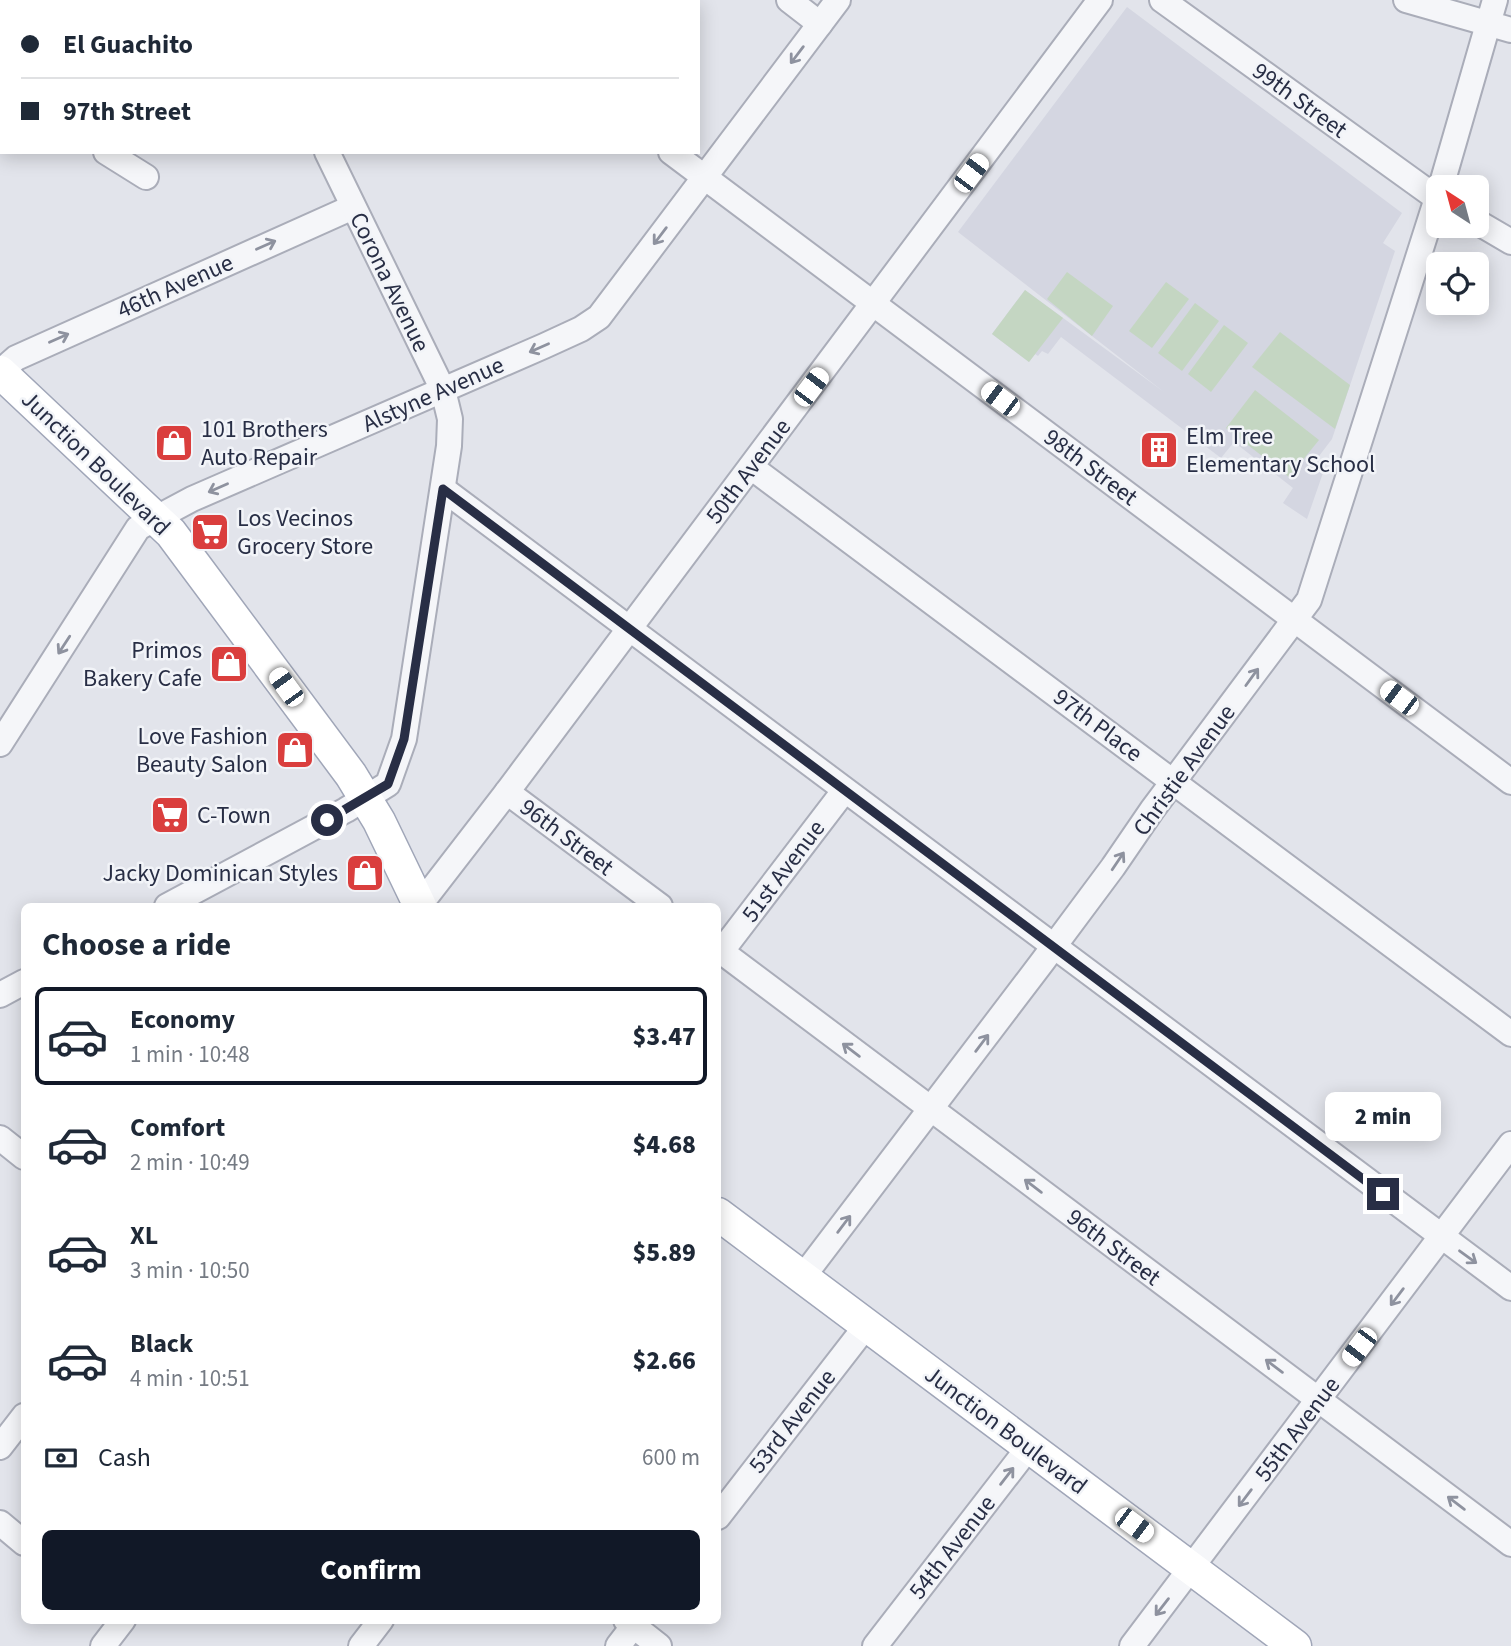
<!DOCTYPE html>
<html lang="en">
<head>
<meta charset="utf-8">
<style>
	body { margin:0; font-family:"Source Sans 3",sans-serif; background:#f6f6f7; color:#1f2937; height:100vh; display:flex; flex-direction:column; font-size:26px; white-space:nowrap }
	* { box-sizing:border-box; margin:0 }
	p { font-size:23px; color:#747a83 }
	.icon { flex:none; width:38px; height:38px; fill:none; stroke:currentColor; stroke-width:2; stroke-linecap:round; stroke-linejoin:round }
	.map { position:relative; flex:1; overflow:hidden }
	.details { position:absolute; left:21px; top:903px; width:700px; height:721px; display:flex; flex-direction:column; background:#fff; border-radius:10px; box-shadow:0 4px 18px #0003 }
	.details>* { flex:none }
	.banner { position:absolute; left:0px; top:0px; width:700px; height:154px; box-shadow:0 4px 18px #0003; display:grid; align-content:center; height:154px; padding:0 21px; background:#fff }
	.needle { width:46px; rotate:324deg }
	.tools { position:absolute; left:1426px; top:175px; display:grid; gap:14px }
	.tools a { display:grid; place-items:center; width:63px; height:63px; border-radius:10px; background:#fff; box-shadow:0 4px 18px #0003; font-size:35px }
	.end { position:absolute; width:32px; height:32px; margin:-16px; border:9px solid #282e45; background:#fff; box-shadow:0 0 0 4px #fff }
	.from { border-radius:50% }
	.bubble { position:absolute; height:49px; border-radius:10px; background:#fff; box-shadow:0 4px 18px #0003; font-size:23px; font-weight:800; line-height:49px; text-align:center }
	.car { position:absolute; width:21px; height:42px; margin:-21px -10px; border-radius:9px; box-shadow:0 0 5px 2px #0007; background:linear-gradient(#fff 24%,#345 0 40%,#fff 0 76%,#345 0 86%,#fff 0) }
	.banner b { display:flex; align-items:center; gap:24px; height:66px; font-size:26px }
	.banner b+b { border-top:2px solid #e0e1e3 }
	.banner i { width:18px; height:18px; background:#1f2937 }
	ul { padding:0; list-style:none }
	li { display:flex; align-items:center; gap:21px; height:98px; margin:0 14px 10px; padding:0 7px; border:4px solid transparent; border-radius:10px }
	li div { flex:1 }
	li b { display:block; font-size:26px }
	li em { font-style:normal; font-weight:800 }
	li.active { border-color:#111827 }
	li>.icon { width:63px; height:63px; stroke-width:1.5 }
	h2 { padding:0 21px; font-size:32px; line-height:84px }
	.pay { display:flex; align-items:center; gap:18px; height:77px; padding:0 21px; font-size:26px }
	.pay p { margin-inline-start:auto }
	.button { display:flex; gap:14px; margin-top:auto; padding:14px 21px }
	.button a { flex:1; height:80px; border-radius:10px; background:#111827; color:#fff; font-size:28px; font-weight:800; line-height:80px; text-align:center }
	.map>svg:first-child { display:block }
	.built { fill:#d4d6e1 }
	.green { fill:#c4d6c2 }
	.lines { fill:none; stroke-linecap:round; stroke-linejoin:round }
	.minor-casing { stroke:#aaadb9; stroke-width:28 }
	.major-casing { stroke:#a0a6b8; stroke-width:35 }
	.minor { stroke:#f5f6f9; stroke-width:24 }
	.major { stroke:#fff; stroke-width:32 }
	.oneway { stroke:#8e929f }
	.route { stroke:#282e45; stroke-width:9 }
	.labels { text-anchor:middle; stroke-width:5; stroke-linejoin:round; paint-order:stroke }
	.street-label { font-size:24px; fill:#282e45; stroke:#f2f4f8 }
	.poi-label { font-size:24px; fill:#282e45; stroke:#f2f4f8; text-anchor:start }
</style>
</head>
<body>
<div class="map">
<svg width="1511" height="1646" viewBox="0 0 1511 1646">
	<rect width="100%" height="100%" fill="#e2e4eb"/>
	<!-- built -->
	<polygon class="built" points="1127,7 1402,213 1383,243 1395,251 1332,439 1316,460 1325,467 1307,519 1283,503 1293,488 1234,442 1221,458 1061,337 1048,354 1042,351 1038,356 1035,354 1029,362 992,334 1025,290 1164,392 958,232"/>
	<!-- green -->
	<g class="green">
		<polygon points="1067,272 1113,306 1092,336 1047,299"/>
		<polygon points="1166,282 1189,299 1152,348 1129,331"/>
		<polygon points="1025,290 1063,318 1029,362 992,334"/>
		<polygon points="1195,303 1219,321 1182,371 1158,353"/>
		<polygon points="1224,325 1248,343 1211,392 1188,374"/>
		<polygon points="1280,332 1350,385 1335,429 1252,367"/>
		<polygon points="1255,390 1319,440 1289,477 1226,428"/>
	</g>
	<g class="lines">
		<defs>
			<g id="minor">
				<polyline points="238,0 241,2"/>
				<polyline points="467,0 469,2"/>
				<polyline points="789,0 820,24"/>
				<polyline points="1162,0 1438,199"/>
				<polyline points="1406,0 1511,30"/>
				<polyline points="25,2 26,0"/>
				<polyline points="341,2 342,0"/>
				<polyline points="0,43 2,40"/>
				<polyline points="0,86 2,87"/>
				<polyline points="106,152 146,177"/>
				<polyline points="671,152 1511,782"/>
				<polyline points="1441,187 1495,0"/>
				<polyline points="1477,222 1511,242"/>
				<polyline points="0,372 16,358 353,207"/>
				<polyline points="751,467 1511,1034"/>
				<polyline points="443,489 1511,1288"/>
				<polyline points="0,744 138,528 192,499 544,346 581,329 599,317 838,0"/>
				<polyline points="507,792 660,906"/>
				<polyline points="167,906 346,810 388,784 404,739 449,446 450,419 443,390 327,152"/>
				<polyline points="419,906 507,792 1100,0"/>
				<polyline points="718,949 1511,1544"/>
				<polyline points="721,952 844,791"/>
				<polyline points="0,995 24,982"/>
				<polyline points="0,1138 24,1157"/>
				<polyline points="802,1278 1043,961 1113,867 1152,810 1309,600 1438,195"/>
				<polyline points="0,1447 24,1416"/>
				<polyline points="718,1517 866,1326"/>
				<polyline points="0,1523 24,1543"/>
				<polyline points="626,1620 659,1646"/>
				<polyline points="103,1646 123,1620"/>
				<polyline points="361,1646 381,1620"/>
				<polyline points="618,1646 638,1620"/>
				<polyline points="875,1646 1029,1447"/>
				<polyline points="1132,1646 1511,1144"/>
			</g>
			<g id="major">
				<polyline points="0,372 171,533 351,775 379,821 420,906"/>
				<polyline points="718,1214 1295,1646"/>
			</g>
		</defs>
		<!-- minor casing -->
		<use href="#minor" class="minor-casing"/>
		<!-- major casing -->
		<use href="#major" class="major-casing"/>
		<!-- minor -->
		<use href="#minor" class="minor"/>
		<!-- major -->
		<use href="#major" class="major"/>
	</g>
	<!-- one-way arrows -->
	<defs><path id="oneway-shaft" d="M-6 0H5M1.5-3L5.5 0L1.5 3" fill="none" stroke-width="1.6" stroke-linecap="round" stroke-linejoin="round" transform="scale(1.75)"/></defs>
	<g class="oneway">
		<use href="#oneway-shaft" transform="translate(797 55) rotate(127)"/>
		<use href="#oneway-shaft" transform="translate(660 236) rotate(127)"/>
		<use href="#oneway-shaft" transform="translate(266 245) rotate(-24)"/>
		<use href="#oneway-shaft" transform="translate(59 338) rotate(-24)"/>
		<use href="#oneway-shaft" transform="translate(539 348) rotate(156)"/>
		<use href="#oneway-shaft" transform="translate(218 488) rotate(156)"/>
		<use href="#oneway-shaft" transform="translate(64 645) rotate(123)"/>
		<use href="#oneway-shaft" transform="translate(1252 677) rotate(-54)"/>
		<use href="#oneway-shaft" transform="translate(1118 861) rotate(-56)"/>
		<use href="#oneway-shaft" transform="translate(982 1043) rotate(-53)"/>
		<use href="#oneway-shaft" transform="translate(851 1050) rotate(-143)"/>
		<use href="#oneway-shaft" transform="translate(1033 1186) rotate(-143)"/>
		<use href="#oneway-shaft" transform="translate(844 1224) rotate(-53)"/>
		<use href="#oneway-shaft" transform="translate(1468 1257) rotate(36)"/>
		<use href="#oneway-shaft" transform="translate(1397 1297) rotate(127)"/>
		<use href="#oneway-shaft" transform="translate(1274 1366) rotate(-143)"/>
		<use href="#oneway-shaft" transform="translate(1007 1476) rotate(-52)"/>
		<use href="#oneway-shaft" transform="translate(1245 1498) rotate(127)"/>
		<use href="#oneway-shaft" transform="translate(1456 1503) rotate(-143)"/>
		<use href="#oneway-shaft" transform="translate(1162 1607) rotate(128)"/>
	</g>
	<g class="lines">
		<!-- route -->
		<polyline class="route" points="327,820 388,784 404,739 443,489 1383,1194"/>
	</g>
	<!-- icons -->
	<defs>
		<symbol id="shop-square" viewBox="-11 -11 22 22"><rect x="-9" y="-9" width="18" height="18" rx="4" fill="#da3e3d" stroke="#f2f4f8"/><path d="M-5-2.5h2.3a2.7 3.5 0 0 1 5.4 0H5L5.5 6h-11ZM-1.5-2.5h3a1.5 2.3 0 0 0-3 0Z" fill="#fff"/></symbol>
		<symbol id="building-square" viewBox="-11 -11 22 22"><rect x="-9" y="-9" width="18" height="18" rx="4" fill="#da3e3d" stroke="#f2f4f8"/><path d="M-4-6H4V6H1V3H-1V6H-4ZM-2.5-4.3h1.7v1.8h-1.7ZM.8-4.3h1.7v1.8H.8ZM-2.5-1h1.7V.8h-1.7ZM.8-1h1.7V.8H.8Z" fill="#fff"/></symbol>
		<symbol id="supermarket-square" viewBox="-11 -11 22 22"><rect x="-9" y="-9" width="18" height="18" rx="4" fill="#da3e3d" stroke="#f2f4f8"/><path d="M-6-5.5h2.5l.6 2H6L4.5 2H-2.5L-4.4-4H-6ZM-1.5 3.2a1.3 1.3 0 1 0 .1 0ZM3 3.2a1.3 1.3 0 1 0 .1 0Z" fill="#fff"/></symbol>
	</defs>
	<g fill-rule="evenodd">
		<use href="#shop-square" x="152" y="421" width="44" height="44"/>
		<use href="#building-square" x="1137" y="428" width="44" height="44"/>
		<use href="#supermarket-square" x="188" y="510" width="44" height="44"/>
		<use href="#shop-square" x="207" y="642" width="44" height="44"/>
		<use href="#shop-square" x="273" y="728" width="44" height="44"/>
		<use href="#supermarket-square" x="148" y="793" width="44" height="44"/>
		<use href="#shop-square" x="343" y="851" width="44" height="44"/>
	</g>
	<g class="labels">
		<!-- street labels -->
		<g class="street-label">
			<text transform="translate(1300 100) rotate(36)" y="8">99th Street</text>
			<text transform="translate(390 282) rotate(64)" y="8">Corona Avenue</text>
			<text transform="translate(175 286) rotate(-24)" y="8">46th Avenue</text>
			<text transform="translate(433 394) rotate(-24)" y="8">Alstyne Avenue</text>
			<text transform="translate(96 463) rotate(44)" y="8">Junction Boulevard</text>
			<text transform="translate(1091 467) rotate(37)" y="8">98th Street</text>
			<text transform="translate(748 471) rotate(-53)" y="8">50th Avenue</text>
			<text transform="translate(1098 725) rotate(37)" y="8">97th Place</text>
			<text transform="translate(1184 770) rotate(-54)" y="8">Christie Avenue</text>
			<text transform="translate(567 837) rotate(37)" y="8">96th Street</text>
			<text transform="translate(783 871) rotate(-53)" y="8">51st Avenue</text>
			<text transform="translate(1114 1247) rotate(37)" y="8">96th Street</text>
			<text transform="translate(792 1421) rotate(-52)" y="8">53rd Avenue</text>
			<text transform="translate(1297 1429) rotate(-53)" y="8">55th Avenue</text>
			<text transform="translate(1006 1430) rotate(37)" y="8">Junction Boulevard</text>
			<text transform="translate(952 1547) rotate(-52)" y="8">54th Avenue</text>
		</g>
		<!-- poi labels -->
		<g class="poi-label">
			<text x="201" y="437">101 Brothers<tspan x="201" dy="28">Auto Repair</tspan></text>
			<text x="1186" y="444">Elm Tree<tspan x="1186" dy="28">Elementary School</tspan></text>
			<text x="237" y="526">Los Vecinos<tspan x="237" dy="28">Grocery Store</tspan></text>
			<text x="202" y="658" text-anchor="end">Primos<tspan x="202" dy="28">Bakery Cafe</tspan></text>
			<text x="268" y="744" text-anchor="end">Love Fashion<tspan x="268" dy="28">Beauty Salon</tspan></text>
			<text x="197" y="823">C-Town</text>
			<text x="338" y="881" text-anchor="end">Jacky Dominican Styles</text>
		</g>
	</g>
</svg>
<div class="tools">
<a><svg class="needle" viewBox="-14 -14 28 28"><path d="M0-13l5 13h-10z" fill="#e53935"/><path d="M0 13l5-13h-10z" fill="#747a83"/></svg></a>
<a><svg class="icon" aria-label="locate" viewBox="0 0 24 24"><circle cx="12" cy="12" r="6"/><path d="M12 2v4M12 18v4M2 12h4M18 12h4"/></svg></a>
</div>
<i class="end from" style="left:327px;top:820px"></i>
<i class="end" style="left:1383px;top:1194px"></i>
<div class="bubble" style="left:1325px;top:1092px;width:116px">2 min</div>
<i class="car" style="left:971px;top:173px;rotate:37deg"></i>
<i class="car" style="left:811px;top:387px;rotate:37deg"></i>
<i class="car" style="left:1000px;top:399px;rotate:307deg"></i>
<i class="car" style="left:286px;top:687px;rotate:324deg"></i>
<i class="car" style="left:1399px;top:698px;rotate:307deg"></i>
<i class="car" style="left:1359px;top:1347px;rotate:217deg"></i>
<i class="car" style="left:1134px;top:1525px;rotate:127deg"></i>
<div class="banner">
<b><i class="from"></i>El Guachito</b>
<b><i></i>97th Street</b>
</div>
<section class="details">
<h2>Choose a ride</h2>
<ul>
<li class="active"><svg class="icon" aria-label="car" viewBox="0 0 24 24"><path d="M5 17H2v-5l4-1 3-4h7l3 4 3 1v5h-3M9 17h6M6 11h13"/><circle cx="7" cy="17" r="2"/><circle cx="17" cy="17" r="2"/></svg><div><b>Economy</b><p>1 min · 10:48</p></div><em>$3.47</em></li>
<li><svg class="icon" aria-label="car" viewBox="0 0 24 24"><path d="M5 17H2v-5l4-1 3-4h7l3 4 3 1v5h-3M9 17h6M6 11h13"/><circle cx="7" cy="17" r="2"/><circle cx="17" cy="17" r="2"/></svg><div><b>Comfort</b><p>2 min · 10:49</p></div><em>$4.68</em></li>
<li><svg class="icon" aria-label="car" viewBox="0 0 24 24"><path d="M5 17H2v-5l4-1 3-4h7l3 4 3 1v5h-3M9 17h6M6 11h13"/><circle cx="7" cy="17" r="2"/><circle cx="17" cy="17" r="2"/></svg><div><b>XL</b><p>3 min · 10:50</p></div><em>$5.89</em></li>
<li><svg class="icon" aria-label="car" viewBox="0 0 24 24"><path d="M5 17H2v-5l4-1 3-4h7l3 4 3 1v5h-3M9 17h6M6 11h13"/><circle cx="7" cy="17" r="2"/><circle cx="17" cy="17" r="2"/></svg><div><b>Black</b><p>4 min · 10:51</p></div><em>$2.66</em></li>
</ul>
<div class="pay"><svg class="icon" aria-label="cash" viewBox="0 0 24 24"><path d="M3 7h18v10H3z"/><circle cx="12" cy="12" r="2"/></svg>Cash<p>600 m</p></div>
<div class="button"><a>Confirm</a></div>
</section>
</div>
</body>
</html>
